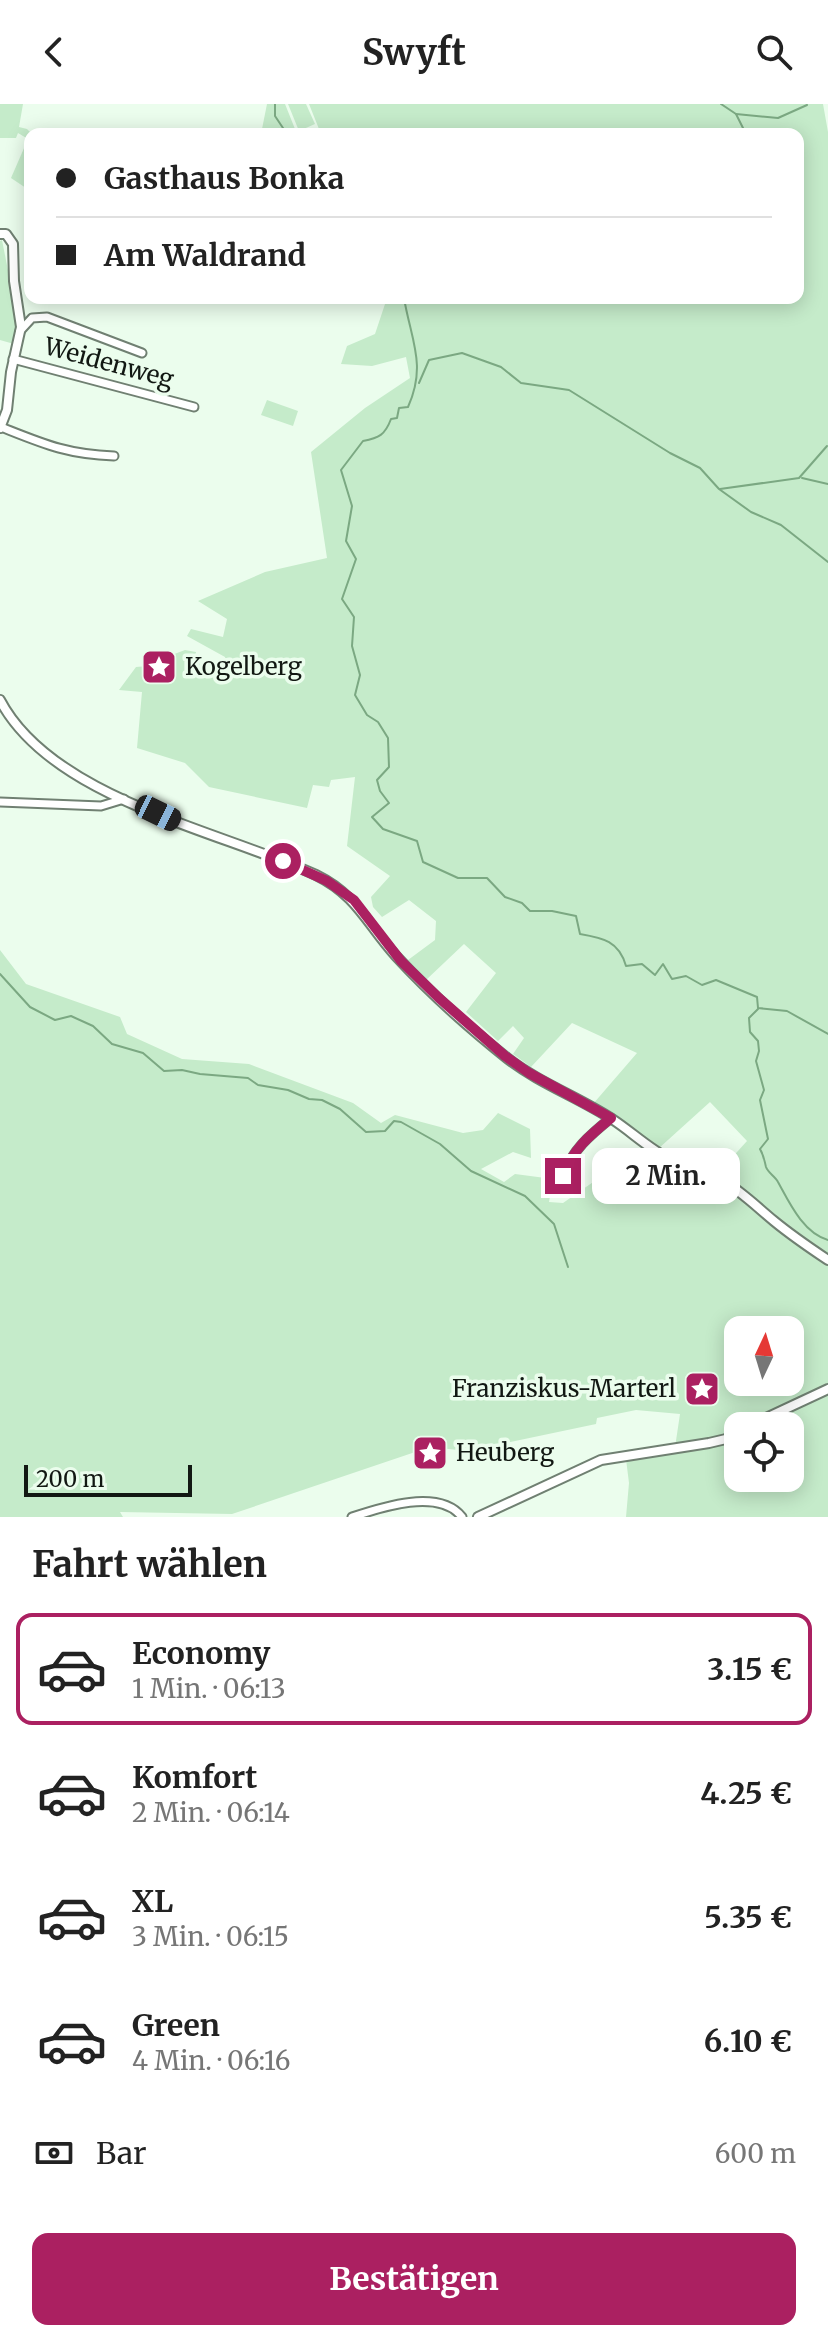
<!DOCTYPE html>
<html lang="de">
<head>
<meta charset="utf-8">
<style>
	body { margin:0; font-family:Merriweather,serif; background:#f6f6f6; color:#222; height:100vh; display:flex; flex-direction:column; font-size:30px; white-space:nowrap }
	* { box-sizing:border-box; margin:0 }
	p { font-size:26px; color:#767676 }
	.icon { flex:none; width:44px; height:44px; fill:none; stroke:currentColor; stroke-width:2; stroke-linecap:round; stroke-linejoin:round }
	.map { position:relative; height:1413px; overflow:hidden }
	.panel { display:flex; flex-direction:column; background:#fff; flex:1 }
	.panel>* { flex:none }
	.banner { position:absolute; left:24px; top:24px; width:780px; height:176px; border-radius:16px; box-shadow:0 4px 20px #0003; display:grid; align-content:center; height:176px; padding:0 32px; background:#fff }
	.needle { width:52px; rotate:4deg }
	.tools { position:absolute; left:724px; top:1212px; display:grid; gap:16px }
	.tools a { display:grid; place-items:center; width:80px; height:80px; border-radius:16px; background:#fff; box-shadow:0 4px 20px #0003; font-size:40px }
	.scale { position:absolute; left:24px; bottom:20px; width:168px; box-sizing:border-box; padding-left:8px; border:4px solid #121813; border-top:0; font-size:22px; line-height:28px; white-space:nowrap; color:#121813; -webkit-text-stroke:6px #ebfded; paint-order:stroke }
	.end { position:absolute; width:36px; height:36px; margin:-18px; border:10px solid #ab2061; background:#fff; box-shadow:0 0 0 4px #fff }
	.from { border-radius:50% }
	.bubble { position:absolute; height:56px; border-radius:16px; background:#fff; box-shadow:0 4px 20px #0003; font-size:26px; font-weight:700; line-height:56px; text-align:center }
	.car { position:absolute; width:24px; height:48px; margin:-24px -12px; border-radius:10px; box-shadow:0 0 6px 2px #0007; background:linear-gradient(#222 24%,#8ab4d8 0 40%,#222 0 76%,#8ab4d8 0 86%,#222 0) }
	.banner b { display:flex; align-items:center; gap:28px; height:76px; font-size:30px }
	.banner b+b { border-top:2px solid #e0e0e0 }
	.banner i { width:20px; height:20px; background:#222 }
	ul { padding:0; list-style:none }
	li { display:flex; align-items:center; gap:24px; height:112px; margin:0 16px 12px; padding:0 16px; border:4px solid transparent; border-radius:16px }
	li div { flex:1 }
	li b { display:block; font-size:30px }
	li em { font-style:normal; font-weight:700 }
	li.current { border-color:#ab2061 }
	li>.icon { width:72px; height:72px; stroke-width:1.5 }
	h2 { padding:0 32px; font-size:36px; line-height:96px }
	.pay { display:flex; align-items:center; gap:20px; height:88px; padding:0 32px; font-size:30px }
	.pay p { margin-inline-start:auto }
	.cta { display:flex; gap:16px; margin-top:auto; padding:16px 32px }
	.cta a { flex:1; height:92px; border-radius:16px; background:#ab2061; color:#fff; font-size:32px; font-weight:700; line-height:92px; text-align:center }
	header { display:flex; justify-content:space-between; align-items:center; height:104px; padding:0 32px; background:#fff; font-size:36px; font-weight:700 }
	.map>svg:first-child { display:block }
	.green { fill:#c5ebca; fill-rule:evenodd }
	.lines { fill:none; stroke-linecap:round; stroke-linejoin:round }
	.stream { stroke:#7ba882; stroke-width:2 }
	.minor-casing { stroke:#708072; stroke-width:11 }
	.tertiary-casing { stroke:#708072; stroke-width:12 }
	.minor { stroke:#fff; stroke-width:7 }
	.tertiary { stroke:#fff; stroke-width:8 }
	.route { stroke:#ab2061; stroke-width:10 }
	.labels { text-anchor:middle; stroke-width:7; stroke-linejoin:round; paint-order:stroke }
	.street-label { font-size:24px; fill:#121813; stroke:#ebfded }
	.poi-label { font-size:24px; fill:#121813; stroke:#ebfded; text-anchor:start }
</style>
</head>
<body>
<header><svg class="icon" aria-label="back" viewBox="0 0 24 24"><path d="M15 5l-7 7 7 7"/></svg>Swyft<svg class="icon" aria-label="search" viewBox="0 0 24 24"><circle cx="10" cy="10" r="6"/><path d="M15 15l6 6"/></svg></header>
<div class="map">
<svg width="828" height="1413" viewBox="0 0 828 1413">
	<rect width="100%" height="100%" fill="#ebfded"/>
	<!-- green -->
	<g class="green">
		<polygon points="0,0 23,0 19,23 27,25 32,30 29,86 11,74 28,35 18,29 16,34 0,34"/>
		<polygon points="267,0 285,0 297,30 261,30"/>
		<polygon points="288,0 306,0 315,20 299,27"/>
		<path d="M309,0H823L828,28V1413H626L629,1379L626,1355L674,1350L680,1310L636,1306L597,1314L596,1320L467,1347L430,1343L232,1410L120,1408L123,1413H0V846L26,880L120,913L127,930L182,955L249,960L353,999L381,1019L395,1011L463,1029L483,1026L498,1009L530,1025L531,1054L513,1048L481,1065L504,1078L515,1070L553,1075L549,1098L563,1099L642,1044L674,1061L718,1069L747,1037L710,998L658,1045L616,1013L593,1000L637,949L572,919L531,963L513,950L524,934L513,922L498,937L466,908L496,869L464,840L426,876L408,856L435,836L436,817L409,796L382,813L373,803L371,793L390,772L347,742L355,673L331,676L329,683L313,681L307,704L209,683L185,659L137,644L142,588L119,586L136,563L148,562L152,566L158,565L161,555L185,546L196,548L195,558L211,557L220,565L226,563L225,553L187,532L191,525L223,533L227,515L198,497L265,468L327,454L311,348L365,304L410,274L406,253L372,262L341,260L347,242L375,230L387,194H798V30H321ZM738,1226H790V1278H738ZM738,1322H790V1374H738Z"/>
		<polygon points="2,136 17,212 14,240 0,236 0,137"/>
		<polygon points="267,296 298,307 293,322 261,311"/>
	</g>
	<g class="lines">
		<!-- stream -->
		<g class="stream">
			<polyline points="275,0 275,12 287,30"/>
			<polyline points="721,0 736,10 746,30"/>
			<polyline points="736,10 778,14 807,1"/>
			<path d="M404,194C411,236 427,261 408,303L399,304L397,314L391,315C385,331 379,334 363,337L341,366L352,402L346,437L356,455L342,495L354,513L352,542L360,571L355,591L367,611L378,618L388,634L389,663L377,676L380,687L389,699L372,713L383,725L417,737L423,758L458,774H487L505,793L522,799L530,807H552L576,812L580,830C603,834 619,837 626,862L642,860L655,871L663,860L672,875L686,872L702,881L716,876L757,893L758,904L787,907L828,930"/>
			<polyline points="419,279 429,256 462,249 501,263 521,279 569,286 670,349 700,364 719,385 751,408 781,421 828,458"/>
			<polyline points="802,374 828,380"/>
			<polyline points="720,385 799,374 827,342"/>
			<polyline points="0,870 30,903 55,916 71,912 93,922 112,940 143,949 164,967 182,966 200,970 248,974 258,981 288,986 309,995 322,996 340,1005 366,1028 385,1027 394,1017 401,1018 440,1040 471,1067 525,1092 554,1120 568,1163"/>
			<path d="M758,905L749,914L750,928L758,937L759,947L756,957L764,986L760,996L768,1035L760,1045C764,1052 764,1055 766,1063C768,1069 775,1072 778,1078C789,1098 803,1129 828,1136"/>
		</g>
		<defs>
			<g id="minor">
				<polyline points="20,227 32,214 47,213 142,249"/>
				<polyline points="13,255 194,303"/>
				<path d="M1,323C44,340 66,350 114,352"/>
				<polyline points="0,698 101,702 124,695"/>
				<path d="M563,1072C572,1046 590,1031 611,1014"/>
				<path d="M352,1413C382,1403 439,1384 462,1413"/>
			</g>
			<g id="tertiary">
				<polyline points="0,130 6,130 13,140 14,177 21,223 11,268 7,306 0,324"/>
				<path d="M0,596C52,695 221,727 316,771C357,791 367,820 396,852C429,888 468,923 507,954C539,979 578,993 612,1015C632,1028 649,1045 671,1056C687,1065 706,1067 722,1076C741,1087 757,1103 774,1117C791,1131 810,1144 828,1156"/>
				<polyline points="749,1322 828,1285"/>
				<polyline points="478,1413 601,1356 709,1339 726,1335 738,1328"/>
			</g>
		</defs>
		<!-- minor casing -->
		<use href="#minor" class="minor-casing"/>
		<!-- tertiary casing -->
		<use href="#tertiary" class="tertiary-casing"/>
		<!-- minor -->
		<use href="#minor" class="minor"/>
		<!-- tertiary -->
		<use href="#tertiary" class="tertiary"/>
	</g>
	<g class="lines">
		<!-- route -->
		<path class="route" d="M283,757L327,777L354,796L401,857L439,894L505,952L529,969L611,1014C590,1031 572,1046 563,1072"/>
	</g>
	<!-- icons -->
	<defs>
		<symbol id="sight-square" viewBox="-11 -11 22 22"><rect x="-9" y="-9" width="18" height="18" rx="4" fill="#ab2061" stroke="#ebfded"/><path d="M0-6L1.8-2.2L6-1.7L2.9 1.2L3.7 5.4L0 3.3L-3.7 5.4L-2.9 1.2L-6-1.7L-1.8-2.2Z" fill="#fff"/></symbol>
	</defs>
	<g fill-rule="evenodd">
		<use href="#sight-square" x="139" y="543" width="40" height="40"/>
		<use href="#sight-square" x="682" y="1265" width="40" height="40"/>
		<use href="#sight-square" x="410" y="1329" width="40" height="40"/>
	</g>
	<g class="labels">
		<!-- street labels -->
		<g class="street-label">
			<text transform="translate(109 259) rotate(15)" y="8">Weidenweg</text>
		</g>
		<!-- poi labels -->
		<g class="poi-label">
			<text x="185" y="571">Kogelberg</text>
			<text x="676" y="1293" text-anchor="end">Franziskus-Marterl</text>
			<text x="456" y="1357">Heuberg</text>
		</g>
	</g>
</svg>
<div class="tools">
<a><svg class="needle" viewBox="-14 -14 28 28"><path d="M0-13l5 13h-10z" fill="#e53935"/><path d="M0 13l5-13h-10z" fill="#767676"/></svg></a>
<a><svg class="icon" aria-label="locate" viewBox="0 0 24 24"><circle cx="12" cy="12" r="6"/><path d="M12 2v4M12 18v4M2 12h4M18 12h4"/></svg></a>
</div>
<div class="scale">200 m</div>
<i class="end from" style="left:283px;top:757px"></i>
<i class="end" style="left:563px;top:1072px"></i>
<div class="bubble" style="left:592px;top:1044px;width:148px">2 Min.</div>
<i class="car" style="left:158px;top:709px;rotate:116deg"></i>
<div class="banner">
<b><i class="from"></i>Gasthaus Bonka</b>
<b><i></i>Am Waldrand</b>
</div>
</div>
<section class="panel">
<h2>Fahrt wählen</h2>
<ul>
<li class="current"><svg class="icon" aria-label="car" viewBox="0 0 24 24"><path d="M5 17H2v-5l4-1 3-4h7l3 4 3 1v5h-3M9 17h6M6 11h13"/><circle cx="7" cy="17" r="2"/><circle cx="17" cy="17" r="2"/></svg><div><b>Economy</b><p>1 Min. · 06:13</p></div><em>3.15 €</em></li>
<li><svg class="icon" aria-label="car" viewBox="0 0 24 24"><path d="M5 17H2v-5l4-1 3-4h7l3 4 3 1v5h-3M9 17h6M6 11h13"/><circle cx="7" cy="17" r="2"/><circle cx="17" cy="17" r="2"/></svg><div><b>Komfort</b><p>2 Min. · 06:14</p></div><em>4.25 €</em></li>
<li><svg class="icon" aria-label="car" viewBox="0 0 24 24"><path d="M5 17H2v-5l4-1 3-4h7l3 4 3 1v5h-3M9 17h6M6 11h13"/><circle cx="7" cy="17" r="2"/><circle cx="17" cy="17" r="2"/></svg><div><b>XL</b><p>3 Min. · 06:15</p></div><em>5.35 €</em></li>
<li><svg class="icon" aria-label="car" viewBox="0 0 24 24"><path d="M5 17H2v-5l4-1 3-4h7l3 4 3 1v5h-3M9 17h6M6 11h13"/><circle cx="7" cy="17" r="2"/><circle cx="17" cy="17" r="2"/></svg><div><b>Green</b><p>4 Min. · 06:16</p></div><em>6.10 €</em></li>
</ul>
<div class="pay"><svg class="icon" aria-label="cash" viewBox="0 0 24 24"><path d="M3 7h18v10H3z"/><circle cx="12" cy="12" r="2"/></svg>Bar<p>600 m</p></div>
<div class="cta"><a>Bestätigen</a></div>
</section>
</body>
</html>
